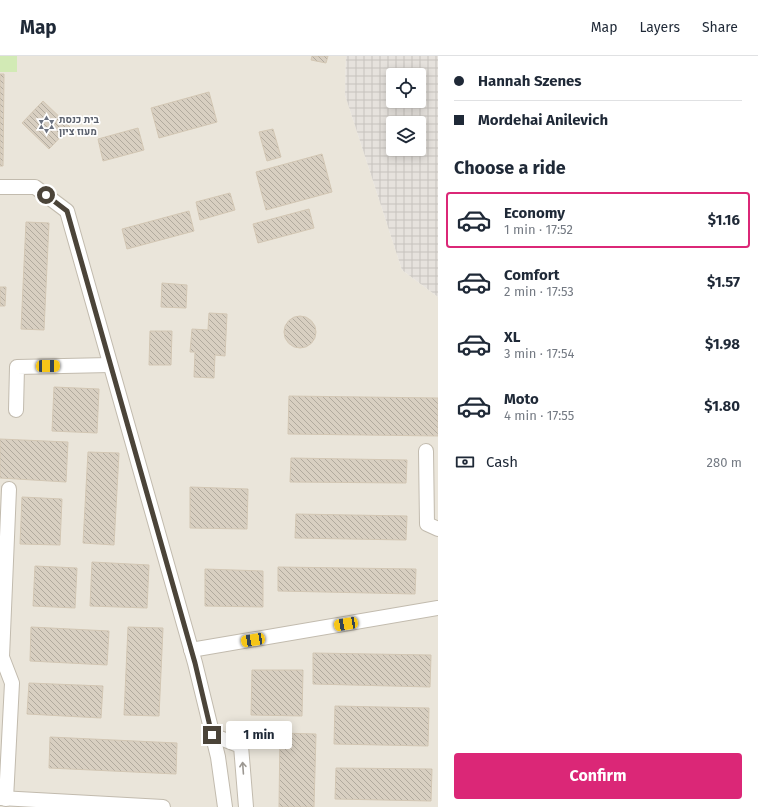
<!DOCTYPE html>
<html lang="en">
<head>
<meta charset="utf-8">
<style>
	body { margin:0; font-family:"Fira Sans",Heebo,sans-serif; background:#f2f2f3; color:#1f2937; height:100vh; display:flex; flex-direction:column; font-size:15px; white-space:nowrap }
	* { box-sizing:border-box; margin:0 }
	p { font-size:13px; color:#747a83 }
	.icon { flex:none; width:22px; height:22px; fill:none; stroke:currentColor; stroke-width:2; stroke-linecap:round; stroke-linejoin:round }
	.map { position:relative; flex:1; overflow:hidden }
	.side { display:flex; flex-direction:column; background:#fff; width:320px }
	.side>* { flex:none }
	.hud { display:grid; align-content:center; height:88px; padding:0 16px; background:#fff }
	.tools { position:absolute; left:386px; top:12px; display:grid; gap:8px }
	.tools a { display:grid; place-items:center; width:40px; height:40px; border-radius:4px; background:#fff; box-shadow:0 2px 10px #0003; font-size:20px }
	.end { position:absolute; width:18px; height:18px; margin:-9px; border:5px solid #4b4439; background:#fff; box-shadow:0 0 0 2px #fff }
	.from { border-radius:50% }
	.bubble { position:absolute; height:28px; border-radius:4px; background:#fff; box-shadow:0 2px 10px #0003; font-size:13px; font-weight:700; line-height:28px; text-align:center }
	.car { position:absolute; width:12px; height:24px; margin:-12px -6px; border-radius:5px; box-shadow:0 0 3px 1px #0007; background:linear-gradient(#f5c518 24%,#345 0 40%,#f5c518 0 76%,#345 0 86%,#f5c518 0) }
	.hud b { display:flex; align-items:center; gap:14px; height:38px; font-size:15px }
	.hud b+b { border-top:1px solid #e0e1e3 }
	.hud i { width:10px; height:10px; background:#1f2937 }
	ul { padding:0; list-style:none }
	li { display:flex; align-items:center; gap:12px; height:56px; margin:0 8px 6px; padding:0 8px; border:2px solid transparent; border-radius:4px }
	li div { flex:1 }
	li b { display:block; font-size:15px }
	li em { font-style:normal; font-weight:700 }
	li.selected { border-color:#db2777 }
	li>.icon { width:36px; height:36px; stroke-width:1.5 }
	h2 { padding:0 16px; font-size:18px; line-height:48px }
	.pay { display:flex; align-items:center; gap:10px; height:44px; padding:0 16px; font-size:15px }
	.pay p { margin-inline-start:auto }
	.primary-button { display:flex; gap:8px; margin-top:auto; padding:8px 16px }
	.primary-button a { flex:1; height:46px; border-radius:4px; background:#db2777; color:#fff; font-size:16px; font-weight:700; line-height:46px; text-align:center }
	header { display:flex; align-items:center; gap:24px; box-sizing:border-box; height:56px; padding:0 20px; background:#fff; border-bottom:1px solid #e0e1e3 }
	header strong { font-size:19px }
	nav { display:flex; gap:22px; margin-inline-start:auto; font-size:14px }
	main { display:flex; flex:1; min-height:0 }
	.map>svg:first-child { display:block }
	.residential { fill:#eae5da }
	.industrial { fill:url(#industrial-grid); fill-rule:evenodd }
	.park { fill:#d2eab5 }
	.building { fill:url(#building-back-hatch); stroke:#d3c7b4 }
	.lines { fill:none; stroke-linecap:round; stroke-linejoin:round }
	.minor-casing { stroke:#c2bbae; stroke-width:16 }
	.minor { stroke:#fff; stroke-width:14 }
	.oneway { stroke:#9c9892 }
	.route { stroke:#4b4439; stroke-width:5 }
	.labels { text-anchor:middle; stroke-width:3.5; stroke-linejoin:round; paint-order:stroke }
	.worship-label { font-size:10px; font-weight:bold; fill:#5b616d; stroke:#fff; text-anchor:start }
</style>
</head>
<body>
<header>
<strong>Map</strong>
<nav><a>Map</a><a>Layers</a><a>Share</a></nav>
</header>
<main>
<div class="map">
<svg width="438" height="751" viewBox="0 0 438 751">
	<defs>
		<pattern id="industrial-grid" width="8" height="8" patternUnits="userSpaceOnUse"><rect width="8" height="8" fill="#e6e2dd"/><path d="M0 4h8M4 0v8" fill="none" stroke="#c7c3be"/></pattern>
		<pattern id="building-back-hatch" width="6" height="6" patternUnits="userSpaceOnUse"><rect width="6" height="6" fill="#d8cfc1"/><path d="M-1 5l2 2M0 0l6 6M5-1l2 2" fill="none" stroke="#b1aa9e"/></pattern>
	</defs>
	<rect width="100%" height="100%" fill="#f6f3ec"/>
	<!-- residential -->
	<polygon class="residential" points="0,0 346,0 345,39 402,214 438,241 438,751 0,751"/>
	<!-- industrial -->
	<path class="industrial" d="M346,0H438V241L402,214L345,39ZM393,19H419V45H393ZM393,67H419V93H393Z"/>
	<!-- park -->
	<rect class="park" x="0" y="0" width="17" height="16"/>
	<!-- building -->
	<g class="building">
		<polygon points="312,0 328,0 326,7 311,4"/>
		<polygon points="0,18 4,18 3,110 0,110"/>
		<polygon points="209,36 217,66 159,82 151,52"/>
		<polygon points="43,45 70,71 49,93 22,67"/>
		<polygon points="138,72 144,94 103,105 98,83"/>
		<polygon points="273,73 281,101 267,105 259,76"/>
		<polygon points="322,98 332,136 266,154 256,116"/>
		<polygon points="230,137 235,154 200,164 196,146"/>
		<polygon points="309,153 314,172 258,187 253,168"/>
		<polygon points="189,155 194,175 127,193 122,173"/>
		<polygon points="26,166 49,167 44,274 21,273"/>
		<polygon points="162,227 187,229 186,252 161,251"/>
		<polygon points="0,231 6,231 5,250 0,250"/>
		<polygon points="209,257 227,258 225,300 215,299 214,322 194,321 195,296 190,296 192,273 208,274"/>
		<circle cx="300" cy="276" r="16"/>
		<polygon points="150,275 172,275 171,309 149,309"/>
		<polygon points="54,331 99,333 97,377 52,375"/>
		<polygon points="289,340 438,342 438,380 288,378"/>
		<polygon points="0,383 68,386 66,426 0,422"/>
		<polygon points="88,396 119,397 114,489 83,487"/>
		<polygon points="291,402 407,404 406,427 290,426"/>
		<polygon points="190,431 248,433 247,473 190,472"/>
		<polygon points="22,441 62,443 60,489 20,488"/>
		<polygon points="296,458 407,460 406,484 295,482"/>
		<polygon points="92,506 149,509 147,552 90,550"/>
		<polygon points="35,510 77,512 75,552 33,550"/>
		<polygon points="278,511 416,513 415,538 278,535"/>
		<polygon points="205,513 263,515 263,551 205,550"/>
		<polygon points="31,571 109,575 107,609 30,605"/>
		<polygon points="128,571 163,572 159,660 124,659"/>
		<polygon points="313,597 431,599 430,631 313,628"/>
		<polygon points="252,614 303,614 302,660 251,659"/>
		<polygon points="29,627 103,630 101,662 27,658"/>
		<polygon points="335,650 429,652 428,690 334,688"/>
		<polygon points="280,677 316,678 314,751 279,751"/>
		<polygon points="50,681 177,687 176,718 49,712"/>
		<polygon points="336,712 432,713 431,745 335,743"/>
	</g>
	<g class="lines">
		<defs>
			<g id="minor">
				<polyline points="0,131 35,131 67,155 195,607 218,701 225,751"/>
				<polyline points="16,354 17,311 110,309"/>
				<polyline points="426,395 427,468 438,473"/>
				<polyline points="191,594 438,552"/>
				<polyline points="212,679 241,690 246,751"/>
				<polyline points="0,742 163,751"/>
				<polyline points="6,743 12,627 2,601 9,433"/>
			</g>
		</defs>
		<!-- minor casing -->
		<use href="#minor" class="minor-casing"/>
		<!-- minor -->
		<use href="#minor" class="minor"/>
	</g>
	<!-- one-way arrows -->
	<defs><path id="oneway-shaft" d="M-6 0H5M1.5-3L5.5 0L1.5 3" fill="none" stroke-width="1.6" stroke-linecap="round" stroke-linejoin="round"/></defs>
	<use class="oneway" href="#oneway-shaft" transform="translate(243 712) rotate(-94)"/>
	<g class="lines">
		<!-- route -->
		<polyline class="route" points="46,139 67,155 195,607 212,679"/>
	</g>
	<!-- icons -->
	<defs>
		<symbol id="synagogue-bare" viewBox="-9 -9 18 18"><path d="M0-6.5L5.6 3.2H-5.6ZM0 6.5L5.6-3.2H-5.6Z" fill="#6b7280" stroke="#fff" stroke-width="2.5" paint-order="stroke"/></symbol>
	</defs>
	<g fill-rule="evenodd">
		<use href="#synagogue-bare" x="34" y="56" width="25" height="25"/>
	</g>
	<g class="labels">
		<!-- worship labels -->
		<g class="worship-label">
			<text x="59" y="67">בית כנסת<tspan x="59" dy="12">מעוז ציון</tspan></text>
		</g>
	</g>
</svg>
<div class="tools">
<a><svg class="icon" aria-label="locate" viewBox="0 0 24 24"><circle cx="12" cy="12" r="6"/><path d="M12 2v4M12 18v4M2 12h4M18 12h4"/></svg></a>
<a><svg class="icon" aria-label="layers" viewBox="0 0 24 24"><path d="M12 4l9 5-9 5-9-5zM3 14l9 5 9-5"/></svg></a>
</div>
<i class="end from" style="left:46px;top:139px"></i>
<i class="end" style="left:212px;top:679px"></i>
<div class="bubble" style="left:226px;top:665px;width:66px">1 min</div>
<i class="car" style="left:48px;top:310px;rotate:89deg"></i>
<i class="car" style="left:346px;top:568px;rotate:260deg"></i>
<i class="car" style="left:253px;top:584px;rotate:260deg"></i>
</div>
<section class="side">
<div class="hud">
<b><i class="from"></i>Hannah Szenes</b>
<b><i></i>Mordehai Anilevich</b>
</div>
<h2>Choose a ride</h2>
<ul>
<li class="selected"><svg class="icon" aria-label="car" viewBox="0 0 24 24"><path d="M5 17H2v-5l4-1 3-4h7l3 4 3 1v5h-3M9 17h6M6 11h13"/><circle cx="7" cy="17" r="2"/><circle cx="17" cy="17" r="2"/></svg><div><b>Economy</b><p>1 min · 17:52</p></div><em>$1.16</em></li>
<li><svg class="icon" aria-label="car" viewBox="0 0 24 24"><path d="M5 17H2v-5l4-1 3-4h7l3 4 3 1v5h-3M9 17h6M6 11h13"/><circle cx="7" cy="17" r="2"/><circle cx="17" cy="17" r="2"/></svg><div><b>Comfort</b><p>2 min · 17:53</p></div><em>$1.57</em></li>
<li><svg class="icon" aria-label="car" viewBox="0 0 24 24"><path d="M5 17H2v-5l4-1 3-4h7l3 4 3 1v5h-3M9 17h6M6 11h13"/><circle cx="7" cy="17" r="2"/><circle cx="17" cy="17" r="2"/></svg><div><b>XL</b><p>3 min · 17:54</p></div><em>$1.98</em></li>
<li><svg class="icon" aria-label="car" viewBox="0 0 24 24"><path d="M5 17H2v-5l4-1 3-4h7l3 4 3 1v5h-3M9 17h6M6 11h13"/><circle cx="7" cy="17" r="2"/><circle cx="17" cy="17" r="2"/></svg><div><b>Moto</b><p>4 min · 17:55</p></div><em>$1.80</em></li>
</ul>
<div class="pay"><svg class="icon" aria-label="cash" viewBox="0 0 24 24"><path d="M3 7h18v10H3z"/><circle cx="12" cy="12" r="2"/></svg>Cash<p>280 m</p></div>
<div class="primary-button"><a>Confirm</a></div>
</section>
</main>
</body>
</html>
